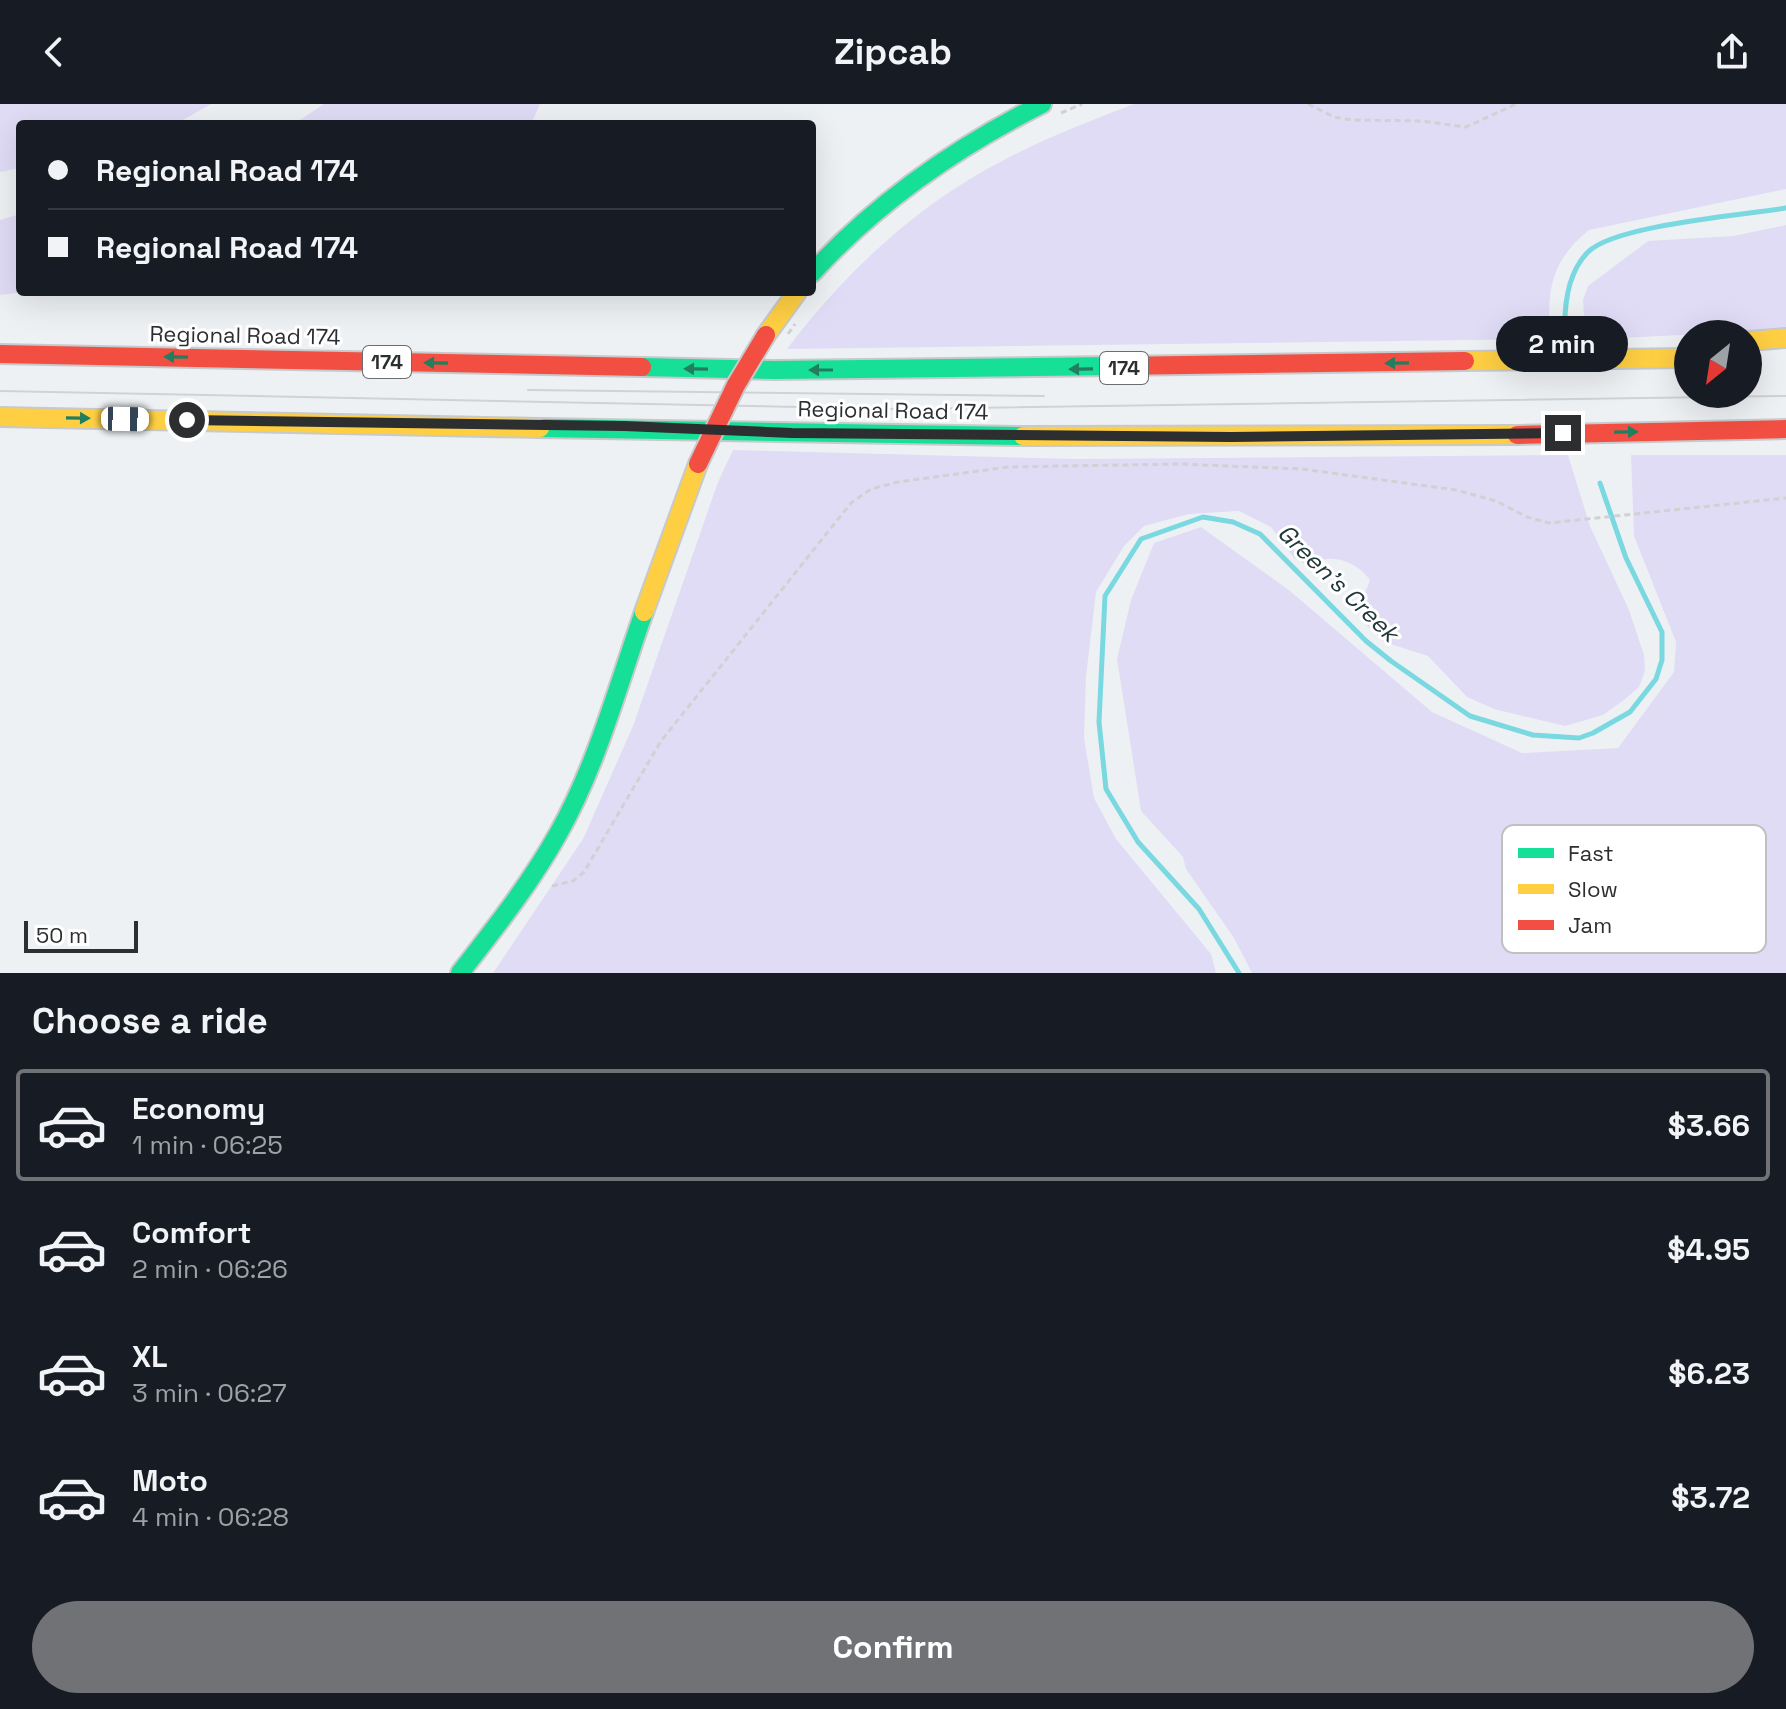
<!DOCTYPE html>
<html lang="en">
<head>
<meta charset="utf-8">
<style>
	body { margin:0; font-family:"Space Grotesk",sans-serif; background:#20242c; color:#f1f3f6; height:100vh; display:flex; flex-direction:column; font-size:30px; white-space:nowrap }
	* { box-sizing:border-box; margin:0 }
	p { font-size:26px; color:#9ea1a6 }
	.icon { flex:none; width:44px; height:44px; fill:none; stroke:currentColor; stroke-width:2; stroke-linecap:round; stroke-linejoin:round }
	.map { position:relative; height:869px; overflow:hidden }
	.drawer { display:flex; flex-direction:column; background:#171b24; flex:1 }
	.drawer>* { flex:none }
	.guide { position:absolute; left:16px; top:16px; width:800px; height:176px; border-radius:8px; box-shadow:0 8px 32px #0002; display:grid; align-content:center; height:176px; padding:0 32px; background:#171b24 }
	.needle { width:52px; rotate:210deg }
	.tools { position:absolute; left:1674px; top:216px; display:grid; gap:16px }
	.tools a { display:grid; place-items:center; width:88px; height:88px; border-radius:50%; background:#171b24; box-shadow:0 8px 32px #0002; font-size:40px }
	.scale { position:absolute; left:24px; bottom:20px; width:114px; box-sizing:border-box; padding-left:8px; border:4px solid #2c2e30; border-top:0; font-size:22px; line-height:28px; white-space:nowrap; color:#2c2e30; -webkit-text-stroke:6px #fff; paint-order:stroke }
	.end { position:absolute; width:36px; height:36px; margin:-18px; border:10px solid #2c2e30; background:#fff; box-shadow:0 0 0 4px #fff }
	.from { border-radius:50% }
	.bubble { position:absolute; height:56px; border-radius:28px; background:#171b24; box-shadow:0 8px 32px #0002; font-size:26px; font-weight:800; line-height:56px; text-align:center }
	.car { position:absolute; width:24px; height:48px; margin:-24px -12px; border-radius:10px; box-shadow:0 0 6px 2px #0007; background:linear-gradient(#fff 24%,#345 0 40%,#fff 0 76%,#345 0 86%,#fff 0) }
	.guide b { display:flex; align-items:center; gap:28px; height:76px; font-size:30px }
	.guide b+b { border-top:2px solid #363941 }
	.guide i { width:20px; height:20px; background:#f1f3f6 }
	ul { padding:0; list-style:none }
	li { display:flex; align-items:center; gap:24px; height:112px; margin:0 16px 12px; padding:0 16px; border:4px solid transparent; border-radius:8px }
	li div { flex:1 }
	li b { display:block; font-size:30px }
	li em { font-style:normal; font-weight:800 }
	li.on { border-color:#707275 }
	li>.icon { width:72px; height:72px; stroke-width:1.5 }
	h2 { padding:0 32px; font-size:36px; line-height:96px }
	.cta { display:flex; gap:16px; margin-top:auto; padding:16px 32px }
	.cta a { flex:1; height:92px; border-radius:48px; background:#707275; color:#fff; font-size:32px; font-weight:800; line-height:92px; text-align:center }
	header { display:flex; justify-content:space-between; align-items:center; height:104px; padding:0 32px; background:#171b24; font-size:36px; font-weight:800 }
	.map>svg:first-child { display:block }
	.green { fill:#e0dcf6 }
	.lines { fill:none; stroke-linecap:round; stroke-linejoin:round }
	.stream { stroke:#7ad8e0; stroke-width:5 }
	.fast-casing { stroke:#c7c9cb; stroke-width:22 }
	.slow-casing { stroke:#c7c9cb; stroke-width:22 }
	.jam-casing { stroke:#c7c9cb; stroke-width:22 }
	.path { stroke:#d0d1d2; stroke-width:3; stroke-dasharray:6 4; stroke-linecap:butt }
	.fast { stroke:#16e098; stroke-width:18 }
	.slow { stroke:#ffcf43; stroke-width:18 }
	.jam { stroke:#f24e42; stroke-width:18 }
	.tram { stroke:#d2d2d4; stroke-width:2 }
	.jam-bridge-casing { stroke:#c7c9cb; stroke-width:22; stroke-linecap:butt }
	.path-bridge { stroke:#d0d1d2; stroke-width:3; stroke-dasharray:6 4; stroke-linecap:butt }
	.jam-bridge { stroke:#f24e42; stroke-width:18 }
	.oneway { fill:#227e5f }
	.route { stroke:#2c2e30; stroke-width:10 }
	.labels { text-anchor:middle; stroke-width:6; stroke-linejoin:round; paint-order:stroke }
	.shield { fill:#fff; stroke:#6b6d6e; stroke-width:2 }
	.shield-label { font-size:20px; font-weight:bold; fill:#2c2e30 }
	.street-label { font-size:22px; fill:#2c2e30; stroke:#fff }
	.water-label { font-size:24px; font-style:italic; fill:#21383a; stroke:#fff }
	.key { fill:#fff; stroke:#c0c0c1; stroke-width:2 }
	.key-label { font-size:22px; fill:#2c2e30 }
</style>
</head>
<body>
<header><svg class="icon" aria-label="back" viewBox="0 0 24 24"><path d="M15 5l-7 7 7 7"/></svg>Zipcab<svg class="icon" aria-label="share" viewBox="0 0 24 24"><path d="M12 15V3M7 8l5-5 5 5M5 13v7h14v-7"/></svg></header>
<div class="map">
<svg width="1786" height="869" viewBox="0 0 1786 869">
	<rect width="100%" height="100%" fill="#eef1f4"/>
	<!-- green -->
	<g class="green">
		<polygon points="0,0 211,0 176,20 20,20 20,64 0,68"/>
		<polygon points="324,0 540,0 531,20 294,20"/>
		<path d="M1134,0H1786V85L1589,126C1550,158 1547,186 1550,235L787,245C844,169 919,99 1004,56C1045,34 1090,17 1134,0Z"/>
		<polygon points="20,110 20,188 24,188 0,191 0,116"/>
		<polygon points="1786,121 1786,226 1599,235 1589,225 1584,213 1583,196 1588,182 1648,137 1733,132"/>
		<path d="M733,346L1076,355L1568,351L1590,422L1629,506L1644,551L1645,567L1639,583L1624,596L1603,611L1565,622L1494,605L1467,593L1428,552L1384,538L1360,515L1361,499L1370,476C1356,457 1330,447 1308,462L1294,454L1271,423L1239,407L1189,410L1144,422L1124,442L1096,488L1086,573L1084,634L1094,694L1116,735L1211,850L1216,869H493L583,735L633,622L718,378Z"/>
		<polygon points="1631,351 1786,351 1786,869 1252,869 1234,834 1186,765 1183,753 1141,707 1117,555 1131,496 1154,439 1201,423 1290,487 1432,608 1522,649 1618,644 1674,568 1676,538 1634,432"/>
	</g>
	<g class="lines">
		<!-- stream -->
		<g class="stream">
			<path d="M1565,229C1564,201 1567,169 1588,148C1615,121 1744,111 1786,104"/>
			<polyline points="1239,869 1199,805 1138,738 1106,685 1099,618 1105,492 1141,435 1203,413 1233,418 1260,430 1366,537 1391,557 1470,612 1533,631 1579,634 1593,629 1630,608 1656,575 1662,556 1662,528 1626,454 1600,379"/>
		</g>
		<defs>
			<g id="fast">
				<path d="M812,169C878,97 955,44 1042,0"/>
				<polyline points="642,263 774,266 1115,262"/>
				<polyline points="540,324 1023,332"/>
				<path d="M460,869C495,824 530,780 558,730C597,661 618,581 644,508"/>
			</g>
			<g id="slow">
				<polyline points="766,231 797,188"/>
				<polyline points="1748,237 1786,234"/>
				<polyline points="1465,257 1688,254"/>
				<polyline points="0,313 540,324"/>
				<polyline points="1023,332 1517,331"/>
				<polyline points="644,508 698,360"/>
			</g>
			<g id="jam">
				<polyline points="0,250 642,263"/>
				<polyline points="1115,262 1465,257"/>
				<polyline points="1517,331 1786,325"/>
			</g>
		</defs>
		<!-- fast casing -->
		<use href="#fast" class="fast-casing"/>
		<!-- slow casing -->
		<use href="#slow" class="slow-casing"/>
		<!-- jam casing -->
		<use href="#jam" class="jam-casing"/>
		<!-- path -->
		<g class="path">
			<polyline points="1308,0 1334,13 1352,16 1421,17 1466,23 1516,0"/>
			<polyline points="1061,9 1082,0"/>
			<polyline points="552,782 573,777 584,768 661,637 851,399 871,385 898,378 1008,363 1180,360 1302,365 1456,386 1496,397 1527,413 1549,419 1786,394"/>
		</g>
		<!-- fast -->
		<use href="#fast" class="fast"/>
		<!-- slow -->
		<use href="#slow" class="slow"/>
		<!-- jam -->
		<use href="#jam" class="jam"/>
		<!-- tram -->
		<g class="tram">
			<polyline points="528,286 1044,292"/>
			<polyline points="0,287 900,305 1786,292"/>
		</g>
		<defs>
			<polyline id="jam-bridge" points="698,360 736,281 766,231"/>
		</defs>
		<!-- jam-bridge casing -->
		<use href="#jam-bridge" class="jam-bridge-casing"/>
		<!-- path-bridge -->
		<polyline class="path-bridge" points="788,230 795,220"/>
		<!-- jam-bridge -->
		<use href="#jam-bridge" class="jam-bridge"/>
	</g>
	<!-- one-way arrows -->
	<defs><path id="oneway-solid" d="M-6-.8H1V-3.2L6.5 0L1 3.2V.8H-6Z" transform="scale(2)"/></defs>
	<g class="oneway">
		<use href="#oneway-solid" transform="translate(176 253) rotate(-179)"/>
		<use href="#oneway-solid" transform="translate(436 259) rotate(-179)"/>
		<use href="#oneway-solid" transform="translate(1397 259) rotate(179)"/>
		<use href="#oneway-solid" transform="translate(696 265) rotate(-179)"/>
		<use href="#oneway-solid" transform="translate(1081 265) rotate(179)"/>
		<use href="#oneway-solid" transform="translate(821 266) rotate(-180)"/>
		<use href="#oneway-solid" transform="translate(78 314) rotate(1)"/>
		<use href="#oneway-solid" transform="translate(1626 328) rotate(-1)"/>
	</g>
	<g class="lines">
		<!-- route -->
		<polyline class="route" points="187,316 624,322 792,329 1231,333 1563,329"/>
	</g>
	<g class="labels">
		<!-- shield labels -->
		<g class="shield">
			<rect x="363" y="242" width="48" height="32" rx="6"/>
			<rect x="1100" y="248" width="48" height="32" rx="6"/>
		</g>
		<g class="shield-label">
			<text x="387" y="265">174</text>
			<text x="1124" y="271">174</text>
		</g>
		<!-- street labels -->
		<g class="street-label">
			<text transform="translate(245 231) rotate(1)" y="8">Regional Road 174</text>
			<text transform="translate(893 306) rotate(1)" y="8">Regional Road 174</text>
		</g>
		<!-- water labels -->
		<g class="water-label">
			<text transform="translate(1338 479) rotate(44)" y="8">Green's Creek</text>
		</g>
	</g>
	<!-- legend -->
	<rect x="1502" y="721" width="264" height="128" rx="12" class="key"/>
	<rect x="1518" y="744" width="36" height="10" fill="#16e098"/>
	<rect x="1518" y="780" width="36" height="10" fill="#ffcf43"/>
	<rect x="1518" y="816" width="36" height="10" fill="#f24e42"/>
	<g class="key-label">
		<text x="1568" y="757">Fast</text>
		<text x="1568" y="793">Slow</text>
		<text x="1568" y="829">Jam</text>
	</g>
</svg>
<div class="tools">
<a><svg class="needle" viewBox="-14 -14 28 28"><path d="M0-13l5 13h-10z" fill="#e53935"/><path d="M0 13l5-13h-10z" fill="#9ea1a6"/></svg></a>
</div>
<div class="scale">50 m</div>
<i class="end from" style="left:187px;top:316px"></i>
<i class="end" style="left:1563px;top:329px"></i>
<div class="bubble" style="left:1496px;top:212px;width:132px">2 min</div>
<i class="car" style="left:125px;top:315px;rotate:91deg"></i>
<div class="guide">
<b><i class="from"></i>Regional Road 174</b>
<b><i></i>Regional Road 174</b>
</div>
</div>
<section class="drawer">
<h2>Choose a ride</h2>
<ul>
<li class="on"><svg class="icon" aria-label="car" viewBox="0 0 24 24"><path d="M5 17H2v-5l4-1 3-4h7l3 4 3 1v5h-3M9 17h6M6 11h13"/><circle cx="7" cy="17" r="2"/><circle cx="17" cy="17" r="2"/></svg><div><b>Economy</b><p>1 min · 06:25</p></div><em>$3.66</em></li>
<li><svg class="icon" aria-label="car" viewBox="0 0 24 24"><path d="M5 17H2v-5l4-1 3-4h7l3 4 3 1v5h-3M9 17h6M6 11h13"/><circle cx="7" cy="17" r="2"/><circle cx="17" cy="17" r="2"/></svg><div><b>Comfort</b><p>2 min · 06:26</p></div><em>$4.95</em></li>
<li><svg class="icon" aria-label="car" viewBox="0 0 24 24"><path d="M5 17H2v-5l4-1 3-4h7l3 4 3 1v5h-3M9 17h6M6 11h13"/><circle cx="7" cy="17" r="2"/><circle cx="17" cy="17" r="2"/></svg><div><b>XL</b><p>3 min · 06:27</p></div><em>$6.23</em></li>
<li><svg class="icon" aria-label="car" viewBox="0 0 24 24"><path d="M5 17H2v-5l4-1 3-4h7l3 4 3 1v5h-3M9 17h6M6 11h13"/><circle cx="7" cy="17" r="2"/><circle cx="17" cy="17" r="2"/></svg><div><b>Moto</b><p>4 min · 06:28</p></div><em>$3.72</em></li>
</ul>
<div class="cta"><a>Confirm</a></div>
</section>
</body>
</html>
